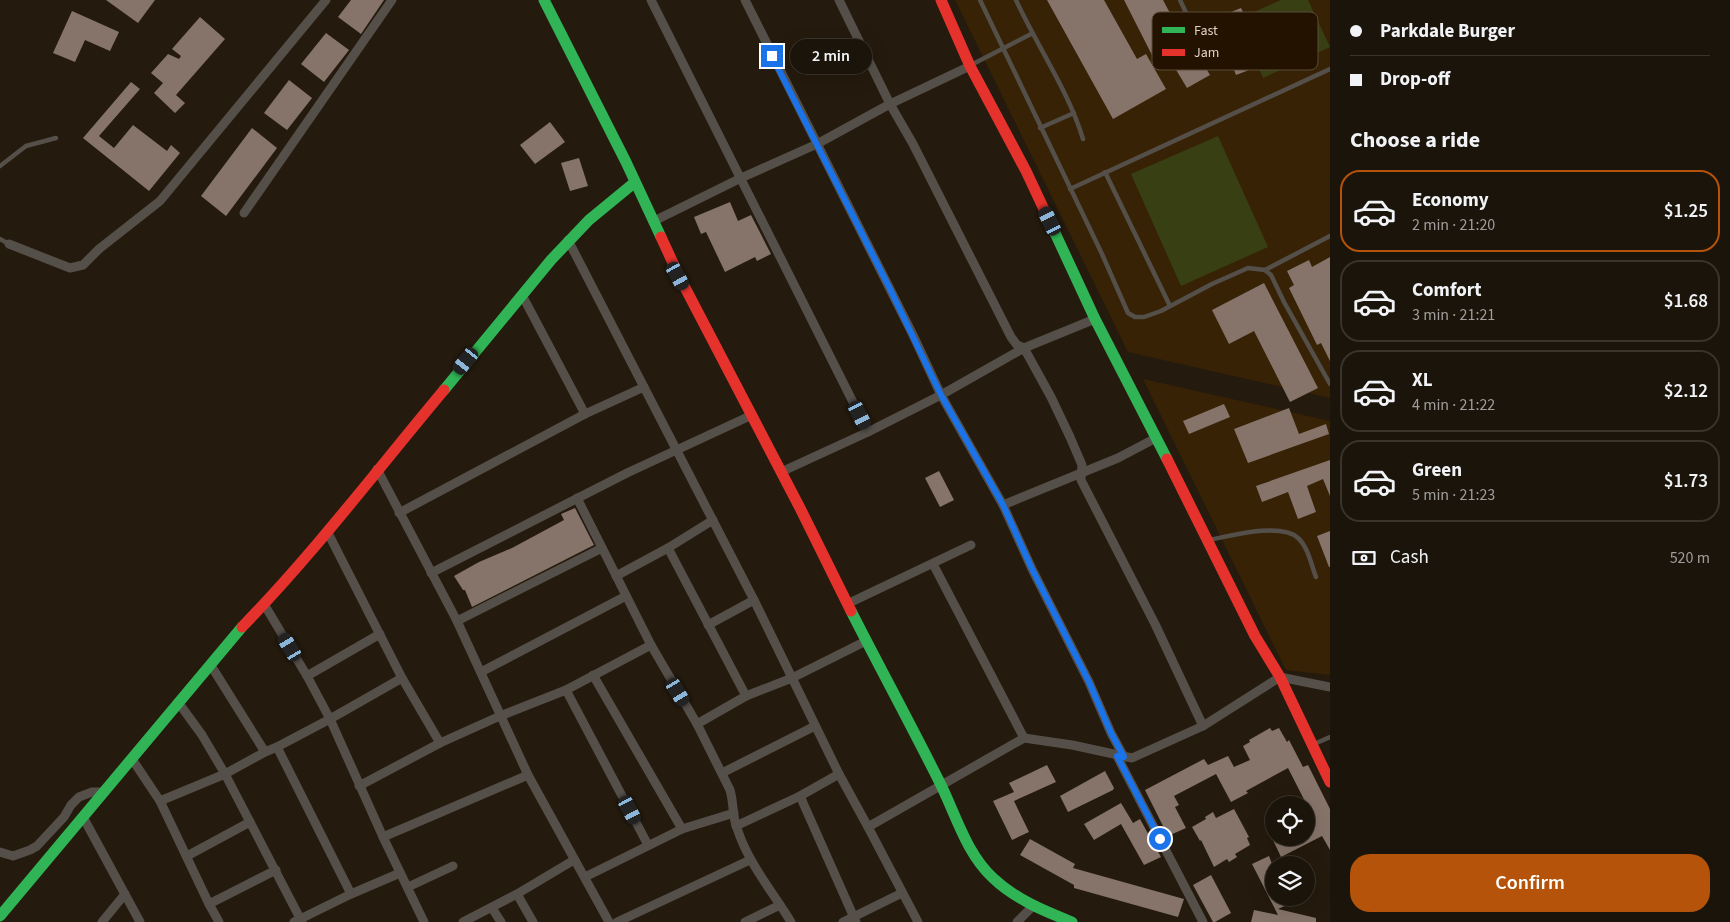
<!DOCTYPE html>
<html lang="en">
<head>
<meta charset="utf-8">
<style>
	body { margin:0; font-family:"Source Sans 3",sans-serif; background:#241d13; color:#f1f3f6; height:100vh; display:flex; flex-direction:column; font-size:19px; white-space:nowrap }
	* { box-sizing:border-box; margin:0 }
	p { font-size:16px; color:#a09e9c }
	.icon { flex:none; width:28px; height:28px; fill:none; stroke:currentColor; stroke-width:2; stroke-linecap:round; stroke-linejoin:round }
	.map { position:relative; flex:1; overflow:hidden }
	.details { display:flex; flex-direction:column; background:#1b140a; width:400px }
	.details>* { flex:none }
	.hud { display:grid; align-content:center; height:110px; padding:0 20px; background:#1b140a }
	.tools { position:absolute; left:1265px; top:796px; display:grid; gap:10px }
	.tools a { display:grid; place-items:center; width:50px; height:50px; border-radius:50%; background:#1b140a; box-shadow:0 5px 20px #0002,0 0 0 1px #39332b; font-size:25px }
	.end { position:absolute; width:22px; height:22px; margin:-11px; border:6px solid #1a73e8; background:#fff; box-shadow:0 0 0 2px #fff }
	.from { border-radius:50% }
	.bubble { position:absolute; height:35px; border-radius:18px; background:#1b140a; box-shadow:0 5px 20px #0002,0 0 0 1px #39332b; font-size:16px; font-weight:600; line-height:35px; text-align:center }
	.car { position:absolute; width:15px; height:30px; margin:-15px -8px; border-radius:6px; box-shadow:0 0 4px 1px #0007; background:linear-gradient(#222 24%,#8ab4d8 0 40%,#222 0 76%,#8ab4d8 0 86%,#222 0) }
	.hud b { display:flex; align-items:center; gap:18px; height:48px; font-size:19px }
	.hud b+b { border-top:1px solid #39332b }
	.hud i { width:12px; height:12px; background:#f1f3f6 }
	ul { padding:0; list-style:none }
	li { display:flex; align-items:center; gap:15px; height:82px; margin:0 10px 8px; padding:0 10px; border:2px solid #39332b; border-radius:20px }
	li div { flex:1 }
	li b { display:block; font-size:19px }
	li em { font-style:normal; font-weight:600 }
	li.on { border-color:#b45309 }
	li>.icon { width:45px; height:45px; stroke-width:1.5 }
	h2 { padding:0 20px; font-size:22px; line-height:60px }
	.pay { display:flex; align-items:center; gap:12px; height:55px; padding:0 20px; font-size:19px }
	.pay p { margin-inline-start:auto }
	.cta { display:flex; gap:10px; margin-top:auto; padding:10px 20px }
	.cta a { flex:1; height:58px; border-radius:20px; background:#b45309; color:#fff; font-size:20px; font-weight:600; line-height:58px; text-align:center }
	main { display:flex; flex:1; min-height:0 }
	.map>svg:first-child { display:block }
	.built { fill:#372205 }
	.green { fill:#373f13 }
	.building { fill:#86746a }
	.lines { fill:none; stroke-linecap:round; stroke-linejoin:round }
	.lane { stroke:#554f4a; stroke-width:4.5 }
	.street { stroke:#554f4a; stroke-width:9 }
	.fast { stroke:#30b455; stroke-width:11 }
	.jam { stroke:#e5322d; stroke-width:11 }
	.route { stroke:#1a73e8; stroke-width:6 }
	.key { fill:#231200; stroke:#5b4c3b; stroke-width:1 }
	.key-label { font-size:14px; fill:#dfd3c6 }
</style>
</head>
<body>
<main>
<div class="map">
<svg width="1330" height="922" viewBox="0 0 1330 922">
	<rect width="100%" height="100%" fill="#241a0d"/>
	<!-- built -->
	<g class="built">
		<polygon points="955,0 1330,0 1330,398 1128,352"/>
		<polygon points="1143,379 1330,421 1330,675 1286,670"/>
	</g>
	<!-- green -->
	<g class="green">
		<polygon points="1281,0 1308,0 1330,47 1263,78 1238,19"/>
		<polygon points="1218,136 1268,247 1181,286 1131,174"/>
	</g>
	<!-- building -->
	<g class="building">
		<polygon points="106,0 155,0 138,23"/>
		<polygon points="351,0 384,0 361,34 338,17"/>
		<polygon points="1047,0 1104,0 1137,59 1146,54 1166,89 1113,119"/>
		<polygon points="1124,0 1163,0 1180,32 1200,22 1201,24 1241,8 1244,14 1237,17 1257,67 1236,75 1223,41 1236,33 1229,21 1154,59"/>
		<polygon points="72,11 119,32 110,51 85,40 75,62 53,53"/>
		<polygon points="200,17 225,39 176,95 185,103 175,113 154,93 163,83 151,73 168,54 179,59 181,56 172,49"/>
		<polygon points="326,33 349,50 324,82 301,64"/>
		<polygon points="1198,55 1210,75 1187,88 1175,68"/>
		<polygon points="289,80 312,98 287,130 264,113"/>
		<polygon points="131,82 140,89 99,136 114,148 133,125 167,151 171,145 180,153 149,191 83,138"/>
		<polygon points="550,122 565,142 535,164 520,145"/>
		<polygon points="252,128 277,148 226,216 201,196"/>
		<polygon points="579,158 588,186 570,191 561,163"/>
		<polygon points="730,202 738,221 751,215 771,254 757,261 755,257 725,272 706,232 701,234 694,217"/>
		<polygon points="1330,257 1330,361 1321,343 1317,345 1289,288 1294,285 1287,271 1309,260 1312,267"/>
		<polygon points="1264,283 1318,388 1290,402 1254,331 1229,344 1212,310"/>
		<polygon points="1224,404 1230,417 1189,434 1183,421"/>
		<polygon points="1289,408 1299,434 1326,424 1329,434 1248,463 1234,429"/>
		<polygon points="1330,460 1330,496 1323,479 1307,486 1316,512 1298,519 1288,492 1262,502 1256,486"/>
		<polygon points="939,471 954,500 940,507 925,478"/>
		<polygon points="575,508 594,545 472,607 465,590 463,590 454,576 479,562 512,548 564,520 561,514"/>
		<polygon points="1330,531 1330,567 1329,567 1317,536"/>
		<polygon points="1270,728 1272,731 1279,728 1287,742 1289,740 1303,767 1308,765 1330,809 1330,850 1322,836 1281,857 1273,840 1278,838 1306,838 1306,823 1314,819 1288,768 1246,791 1248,793 1231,802 1216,774 1174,796 1179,805 1175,807 1186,828 1168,836 1145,790 1204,759 1208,765 1228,756 1234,767 1250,760 1243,746 1250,742 1249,740"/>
		<polygon points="1047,765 1056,782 1014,801 1029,832 1012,840 993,801 1014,792 1009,783"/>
		<polygon points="1105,771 1114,788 1113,790 1068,812 1060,796"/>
		<polygon points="1121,803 1133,823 1140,819 1161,857 1144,865 1121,824 1094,840 1084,824"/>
		<polygon points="1234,809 1249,837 1247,838 1250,845 1235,854 1237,857 1229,862 1227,859 1214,867 1201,840 1200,841 1192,827 1206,819 1205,817 1213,812 1216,818"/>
		<polygon points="1030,839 1075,864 1073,868 1184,899 1178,917 1074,888 1074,885 1020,855"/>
		<polygon points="1269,856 1274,869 1274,898 1302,898 1278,909 1316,918 1316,922 1251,922 1254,910 1278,915 1252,864"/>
		<polygon points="1211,875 1231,913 1215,922 1213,922 1193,885"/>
	</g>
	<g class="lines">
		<!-- lane -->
		<g class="lane">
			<polyline points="980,0 1102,254 1128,313 1135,317 1144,317 1161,311 1212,284 1248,268 1265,270 1271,275 1284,302 1330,384"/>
			<path d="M1016,0C1037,46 1068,90 1083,139"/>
			<polyline points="1180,0 1190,21"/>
			<polyline points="971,65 1031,34"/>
			<polyline points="1040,128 1074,113"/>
			<polyline points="0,166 26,146 56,138"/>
			<polyline points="1105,172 1170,306"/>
			<polyline points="1070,189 1330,69"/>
			<polyline points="0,239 9,244"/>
			<polyline points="1265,270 1330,236"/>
			<path d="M1209,540C1230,536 1281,522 1298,538C1308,547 1311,564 1316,577"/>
			<polyline points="1314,744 1330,737"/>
		</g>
		<!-- street -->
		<g class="street">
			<polyline points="651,0 868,432"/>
			<polyline points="745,0 913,335 941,395 1003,505 1032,569 1089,682 1111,733 1124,757"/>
			<polyline points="839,0 890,104 913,144 1011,337 1017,345 1024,348 1051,397 1070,437 1082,465 1081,480 1155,624 1203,726"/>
			<polyline points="244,213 392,0"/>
			<polyline points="654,221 741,178 817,144 890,104 970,66"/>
			<polyline points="568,240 754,600 839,774 868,827 918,922"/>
			<polyline points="9,244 70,268 83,265 99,249 160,201 326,0"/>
			<polyline points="522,295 585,414"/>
			<polyline points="377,469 457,621 528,775 609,922"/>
			<polyline points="781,472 868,432 941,395 1024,348 1095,319"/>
			<path d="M577,498L651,645L697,724L730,790C734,803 732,816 737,828C748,863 772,891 791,922"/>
			<polyline points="1003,505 1118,458 1156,438"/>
			<polyline points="399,513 585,414 644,387"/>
			<polyline points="327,531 402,678 440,743"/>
			<polyline points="668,548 746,696"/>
			<polyline points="933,564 1024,738"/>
			<polyline points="431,573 627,473 752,415"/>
			<polyline points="616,576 668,548 713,520"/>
			<polyline points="264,604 307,676 330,719 383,837 424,922"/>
			<polyline points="847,604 971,545"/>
			<polyline points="457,621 602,548"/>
			<polyline points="708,625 754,600"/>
			<polyline points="210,664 265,752"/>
			<polyline points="481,672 626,596"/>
			<polyline points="593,675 682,829"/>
			<polyline points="307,676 380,634"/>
			<polyline points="566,690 648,845"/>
			<polyline points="178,702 202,735 225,774 302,922"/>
			<polyline points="697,724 746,696 792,678 866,641"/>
			<polyline points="277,747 351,894"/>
			<polyline points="1117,756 1203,922"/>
			<polyline points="132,759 160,801 209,904 219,922"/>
			<polyline points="722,773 815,726"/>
			<polyline points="359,786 440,743 500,716 566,690 651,645"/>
			<polyline points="800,796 856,922"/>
			<polyline points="160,801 225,774 265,752 277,747 330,719 402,678"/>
			<polyline points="83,817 140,922"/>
			<polyline points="736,826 800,796 839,774"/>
			<polyline points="868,827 1024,738 1072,745 1132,758 1203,726 1280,677 1330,687"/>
			<polyline points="383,837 528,775"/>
			<polyline points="0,852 13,856 30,850 37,846 64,817 71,805 79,797 92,792 104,792"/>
			<polyline points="187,856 250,822"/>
			<polyline points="585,877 682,829 734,813"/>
			<polyline points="408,887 453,866"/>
			<polyline points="517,894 533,922"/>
			<polyline points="209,904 276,870"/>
			<polyline points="492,908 501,922"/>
			<polyline points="102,922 125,894"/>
			<polyline points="294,922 351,894 400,873"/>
			<polyline points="463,922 517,894 574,860"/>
			<polyline points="617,922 750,860"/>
			<polyline points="745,922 780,905"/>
			<polyline points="843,922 902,893"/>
			<polyline points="1017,922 1033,906"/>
		</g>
		<!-- fast -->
		<g class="fast">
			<polyline points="544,0 626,162 661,237"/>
			<polyline points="1049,220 1095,319 1167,459"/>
			<polyline points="444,390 551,260 589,220 634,183"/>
			<path d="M851,611C880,668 911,725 940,783C956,815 966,853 993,878C1015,899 1044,911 1072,922"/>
			<polyline points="0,916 242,627"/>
		</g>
		<!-- jam -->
		<g class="jam">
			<polyline points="941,0 970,66 1026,171 1049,220"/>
			<polyline points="661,237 679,276 800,508 851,611"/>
			<polyline points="1167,459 1255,636 1280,677 1330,782"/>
			<path d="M242,627C314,553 377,470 444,390"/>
		</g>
	</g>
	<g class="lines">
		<!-- route -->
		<polyline class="route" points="772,56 890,289 941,395 1003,505 1032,569 1089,682 1111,733 1124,757 1117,756 1160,839"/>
	</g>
	<!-- legend -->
	<rect x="1152" y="12" width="166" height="58" rx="8" class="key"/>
	<rect x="1162" y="27" width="23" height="6" fill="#30b455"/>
	<rect x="1162" y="49" width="23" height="7" fill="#e5322d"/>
	<g class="key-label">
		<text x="1194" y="35">Fast</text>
		<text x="1194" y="57">Jam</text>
	</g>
</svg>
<div class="tools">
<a><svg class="icon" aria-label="locate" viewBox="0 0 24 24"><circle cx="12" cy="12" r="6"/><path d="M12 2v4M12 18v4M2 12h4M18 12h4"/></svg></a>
<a><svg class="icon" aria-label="layers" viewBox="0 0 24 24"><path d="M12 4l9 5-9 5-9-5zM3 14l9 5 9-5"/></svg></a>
</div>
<i class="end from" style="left:1160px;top:839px"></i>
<i class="end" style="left:772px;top:56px"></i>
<div class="bubble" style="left:790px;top:39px;width:82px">2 min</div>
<i class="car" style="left:1050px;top:221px;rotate:334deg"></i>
<i class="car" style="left:678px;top:276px;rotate:151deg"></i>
<i class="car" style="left:466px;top:361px;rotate:219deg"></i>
<i class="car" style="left:860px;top:415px;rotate:153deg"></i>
<i class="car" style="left:290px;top:647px;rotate:329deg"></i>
<i class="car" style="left:678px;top:692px;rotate:149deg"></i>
<i class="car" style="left:630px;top:810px;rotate:152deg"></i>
</div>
<section class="details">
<div class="hud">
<b><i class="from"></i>Parkdale Burger</b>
<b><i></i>Drop-off</b>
</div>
<h2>Choose a ride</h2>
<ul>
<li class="on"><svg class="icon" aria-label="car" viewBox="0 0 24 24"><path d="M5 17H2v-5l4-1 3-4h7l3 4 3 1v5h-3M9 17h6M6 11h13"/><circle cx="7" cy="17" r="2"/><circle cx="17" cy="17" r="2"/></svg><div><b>Economy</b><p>2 min · 21:20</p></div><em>$1.25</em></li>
<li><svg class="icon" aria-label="car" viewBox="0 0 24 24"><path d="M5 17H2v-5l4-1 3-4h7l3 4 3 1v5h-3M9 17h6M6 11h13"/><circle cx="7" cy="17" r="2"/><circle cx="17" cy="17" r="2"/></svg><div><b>Comfort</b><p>3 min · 21:21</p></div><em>$1.68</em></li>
<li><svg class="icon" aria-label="car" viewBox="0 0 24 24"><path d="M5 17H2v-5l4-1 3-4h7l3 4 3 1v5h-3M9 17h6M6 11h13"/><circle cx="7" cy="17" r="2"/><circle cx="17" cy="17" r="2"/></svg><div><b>XL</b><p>4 min · 21:22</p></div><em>$2.12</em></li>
<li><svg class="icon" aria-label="car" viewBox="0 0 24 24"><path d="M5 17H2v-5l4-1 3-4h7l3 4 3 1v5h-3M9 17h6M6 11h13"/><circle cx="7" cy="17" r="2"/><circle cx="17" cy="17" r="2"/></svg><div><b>Green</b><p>5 min · 21:23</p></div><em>$1.73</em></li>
</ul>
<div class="pay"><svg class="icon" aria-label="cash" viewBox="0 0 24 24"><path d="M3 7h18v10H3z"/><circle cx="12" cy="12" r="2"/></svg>Cash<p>520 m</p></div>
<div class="cta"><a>Confirm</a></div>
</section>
</main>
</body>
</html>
